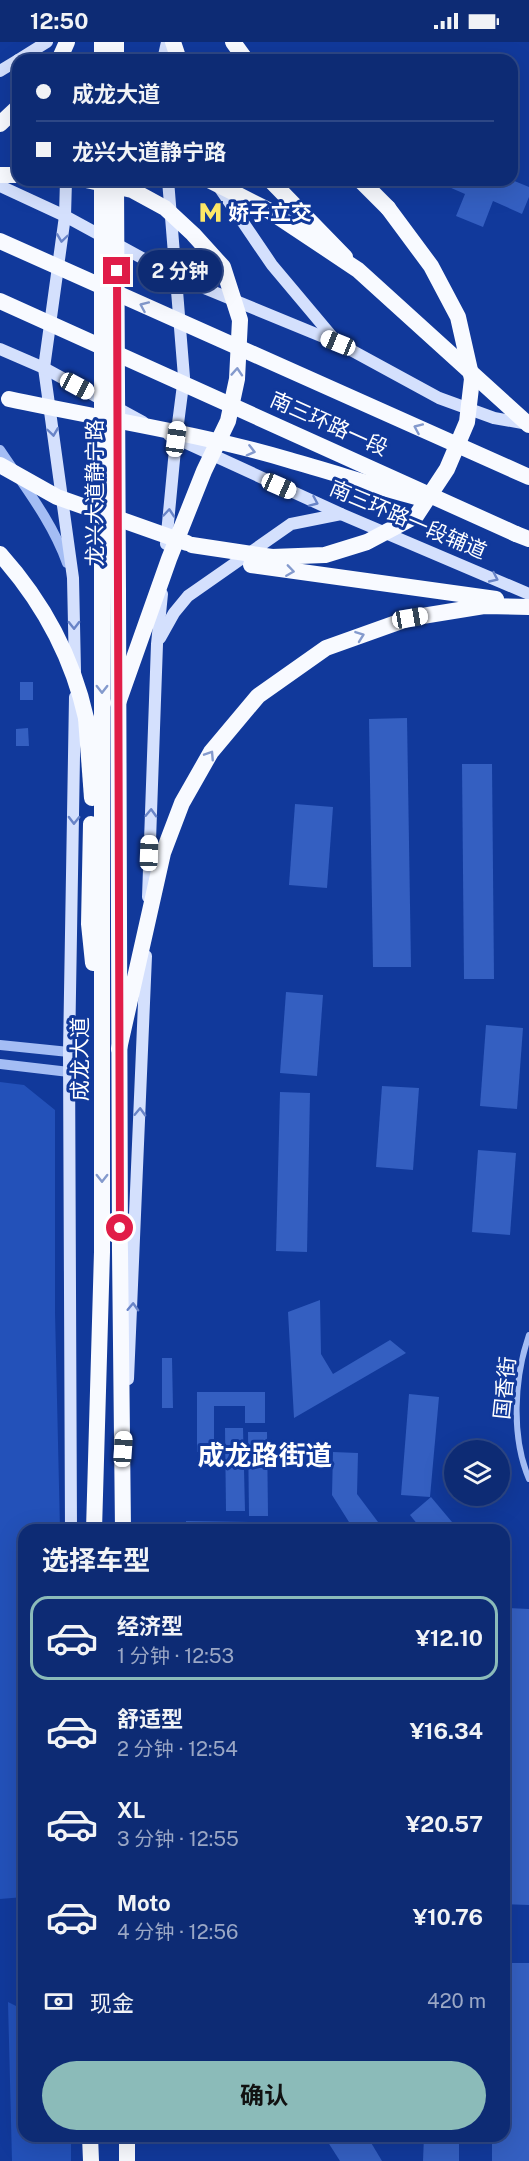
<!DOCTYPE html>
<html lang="zh">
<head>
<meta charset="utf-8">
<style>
	body { margin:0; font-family:"Public Sans","Noto Sans SC",sans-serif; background:#163379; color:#f1f3f6; height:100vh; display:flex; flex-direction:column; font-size:22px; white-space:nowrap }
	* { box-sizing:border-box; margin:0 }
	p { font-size:20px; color:#9aa7c5 }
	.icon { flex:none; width:33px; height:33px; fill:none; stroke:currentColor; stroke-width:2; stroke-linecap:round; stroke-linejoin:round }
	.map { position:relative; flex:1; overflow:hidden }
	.details { position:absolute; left:18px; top:1482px; width:492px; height:618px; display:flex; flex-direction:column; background:#0d2b74; border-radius:18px; box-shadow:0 6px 24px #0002,0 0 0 2px #2d4786 }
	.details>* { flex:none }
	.guide { position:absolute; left:12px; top:12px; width:506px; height:132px; border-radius:18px; box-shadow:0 6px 24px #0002,0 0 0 2px #2d4786; display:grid; align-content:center; height:132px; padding:0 24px; background:#0d2b74 }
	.controls { position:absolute; left:444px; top:1398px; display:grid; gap:12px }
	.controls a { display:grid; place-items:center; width:66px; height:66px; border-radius:50%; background:#0d2b74; box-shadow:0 6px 24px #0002,0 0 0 2px #2d4786; font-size:30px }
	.end { position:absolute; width:27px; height:27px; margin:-14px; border:8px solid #e11d48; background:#fff; box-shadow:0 0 0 3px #fff }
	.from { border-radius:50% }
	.bubble { position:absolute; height:42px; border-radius:21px; background:#0d2b74; box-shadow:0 6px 24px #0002,0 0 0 2px #2d4786; font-size:20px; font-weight:700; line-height:42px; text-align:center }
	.car { position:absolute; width:18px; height:36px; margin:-18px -9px; border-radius:8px; box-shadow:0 0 4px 2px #0007; background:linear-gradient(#fff 24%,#345 0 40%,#fff 0 76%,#345 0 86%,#fff 0) }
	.guide b { display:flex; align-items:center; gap:21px; height:57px; font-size:22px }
	.guide b+b { border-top:2px solid #2d4786 }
	.guide i { width:15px; height:15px; background:#f1f3f6 }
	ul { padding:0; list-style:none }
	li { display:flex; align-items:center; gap:18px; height:84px; margin:0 12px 9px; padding:0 12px; border:3px solid transparent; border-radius:18px }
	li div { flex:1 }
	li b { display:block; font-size:22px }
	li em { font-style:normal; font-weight:700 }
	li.current { border-color:#8bbbb9 }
	li>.icon { width:54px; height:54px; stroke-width:1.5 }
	h2 { padding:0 24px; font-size:27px; line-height:72px }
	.pay { display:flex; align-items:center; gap:15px; height:66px; padding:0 24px; font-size:22px }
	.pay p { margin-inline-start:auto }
	.cta { display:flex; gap:12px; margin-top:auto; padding:12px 24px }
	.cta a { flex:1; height:69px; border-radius:36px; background:#8bbbb9; color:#111; font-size:24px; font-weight:700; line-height:69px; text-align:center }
	.status { display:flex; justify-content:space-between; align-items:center; height:42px; padding:0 30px; background:#0d2b74; direction:ltr }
	.status svg { height:16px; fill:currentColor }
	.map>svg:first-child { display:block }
	.green { fill:#2351b9 }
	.building { fill:#345fc1 }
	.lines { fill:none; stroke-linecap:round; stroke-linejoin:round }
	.minor { stroke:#a4bdf4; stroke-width:6 }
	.tertiary { stroke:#a4bdf4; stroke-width:10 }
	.secondary { stroke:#d4e0fd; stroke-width:12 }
	.trunk { stroke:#f8faff; stroke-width:16 }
	.trunk-bridge { stroke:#f8faff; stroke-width:16 }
	.oneway { stroke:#6984c7 }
	.oneway2 { stroke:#849acd }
	.route { stroke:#e11d48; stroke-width:8 }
	.labels { text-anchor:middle; stroke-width:6; stroke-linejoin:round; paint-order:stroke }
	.poi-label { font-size:21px; font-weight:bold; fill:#fff; stroke:#11399b; text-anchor:start }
	.street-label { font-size:21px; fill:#fff; stroke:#11399b }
	.district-label { font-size:27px; font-weight:bold; fill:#fff; stroke:#11399b }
</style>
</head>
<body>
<div class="status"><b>12:50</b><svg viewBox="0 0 49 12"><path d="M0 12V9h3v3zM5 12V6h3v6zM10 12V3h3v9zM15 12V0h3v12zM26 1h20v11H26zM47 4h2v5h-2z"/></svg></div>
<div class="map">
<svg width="529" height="2119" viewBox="0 0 529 2119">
	<rect width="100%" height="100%" fill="#11399b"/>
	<!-- green -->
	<g class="green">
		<polygon points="0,1040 24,1043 55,1068 55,1270 60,1488 24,1488 24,1855 0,1857"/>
		<polygon points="8,1960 24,1968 24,2094 71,2094 71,2119 12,2119"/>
	</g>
	<!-- building -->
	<g class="building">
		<rect x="360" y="15" width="64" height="3"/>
		<polygon points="443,138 512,138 529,145 529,155 522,172 493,159 483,185 456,174 465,152 442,142"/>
		<rect x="20" y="640" width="13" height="18"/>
		<polygon points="407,676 411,925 373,925 369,677"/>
		<polygon points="28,686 29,704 16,704 16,687"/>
		<polygon points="462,722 492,722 494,937 464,937"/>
		<polygon points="295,762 333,765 327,846 289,843"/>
		<polygon points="286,950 323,953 317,1034 280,1031"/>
		<polygon points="486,983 523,986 517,1067 480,1064"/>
		<polygon points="382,1044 419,1046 413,1128 376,1125"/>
		<polygon points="280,1050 310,1051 307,1210 276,1209"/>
		<polygon points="478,1108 516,1111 510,1193 472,1190"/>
		<polygon points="320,1258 321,1312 333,1332 390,1298 406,1311 294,1376 288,1270"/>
		<polygon points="162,1316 172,1316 173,1366 162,1366"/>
		<polygon points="197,1350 265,1350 265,1381 245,1381 245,1364 214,1364 214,1410 197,1410"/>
		<polygon points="409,1352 439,1355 430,1455 401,1453"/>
		<polygon points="225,1386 243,1386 245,1469 226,1469"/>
		<polygon points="248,1390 267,1390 268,1474 249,1474"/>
		<polygon points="333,1410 358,1411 357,1452 378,1480 378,1488 354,1488 332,1453"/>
		<polygon points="431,1455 452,1480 451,1488 422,1488 410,1473"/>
		<polygon points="186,1479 250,1480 250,1488 186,1488"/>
		<polygon points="508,1566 529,1567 529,1863 504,1862 504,1667"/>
		<polygon points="504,1921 529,1921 529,2119 492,2119 492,2094 504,2094"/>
		<polygon points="324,2094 367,2094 382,2119 340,2119"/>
		<polygon points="424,2094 459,2094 459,2119 423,2119"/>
	</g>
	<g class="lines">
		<!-- minor -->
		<path class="minor" d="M529,1293C514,1336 511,1395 529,1437"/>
		<!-- tertiary -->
		<g class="tertiary">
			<path d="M0,408C24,444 52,479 67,521"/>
			<polyline points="0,1003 69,1010"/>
			<polyline points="0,1022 69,1030"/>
		</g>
		<!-- secondary -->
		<g class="secondary">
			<polyline points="18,18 47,0"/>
			<polyline points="163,18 167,0"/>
			<polyline points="0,29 18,18"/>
			<polyline points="66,138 65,174 44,326 73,536 75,629"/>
			<polyline points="0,144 65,174 175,234 338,301 439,356 494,376 528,382"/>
			<polyline points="219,145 272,223 335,298"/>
			<polyline points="0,307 44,326 143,380"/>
			<polyline points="169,393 341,472 529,552"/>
			<polyline points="166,502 176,397 184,335 168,138"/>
			<polyline points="160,596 174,571 188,554 291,482 341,472"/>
			<polyline points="148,855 157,602 162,552"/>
			<polyline points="128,1337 146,914"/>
			<polyline points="71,1488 69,1010 75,655"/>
		</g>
		<!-- trunk -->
		<g class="trunk">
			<polyline points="102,0 102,18"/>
			<polyline points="116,0 116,18"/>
			<polyline points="173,0 179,18"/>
			<polyline points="233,0 246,18"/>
			<polyline points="59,18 67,0"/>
			<polyline points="0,133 18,133"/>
			<polyline points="270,138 345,215"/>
			<polyline points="360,138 388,166"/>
			<polyline points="516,492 529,497"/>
			<polyline points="118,549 120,1209 123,1488"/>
			<polyline points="86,676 92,756"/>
			<polyline points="91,782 89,882 93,921"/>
			<polyline points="94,1488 102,1210 102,546"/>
			<polyline points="90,2094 91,2119"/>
			<polyline points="127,2094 127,2119"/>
		</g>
		<!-- trunk-bridge -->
		<g class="trunk-bridge">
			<polyline points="0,82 18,65"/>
			<polyline points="86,138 132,148 165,166 193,192 223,225 240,278 237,337 228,379 204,429 169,517 118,661"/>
			<polyline points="102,138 102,546"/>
			<polyline points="116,138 118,549"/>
			<polyline points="209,138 268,168 358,228 529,383"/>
			<polyline points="0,199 529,435"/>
			<polyline points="0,259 516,492"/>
			<path d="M9,357C102,377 198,391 289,418C332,430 374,444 416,455"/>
			<polyline points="0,423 57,455 187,501"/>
			<polyline points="192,503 272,515 325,513 367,500 416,474 447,427 467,380 472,337 458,275 431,224 388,166"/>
			<path d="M0,512C43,560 72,613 86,676"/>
			<polyline points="251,523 496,557"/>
			<polyline points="119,1007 163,811 182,761 211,710 258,654 326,606 410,576 484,564 529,565"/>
		</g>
	</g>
	<!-- one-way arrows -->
	<defs><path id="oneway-chevron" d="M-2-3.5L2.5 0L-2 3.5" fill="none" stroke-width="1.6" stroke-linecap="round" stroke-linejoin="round" transform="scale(1.5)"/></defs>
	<g class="oneway">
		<use href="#oneway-chevron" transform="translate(62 196) rotate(98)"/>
		<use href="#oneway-chevron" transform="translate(53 390) rotate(82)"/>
		<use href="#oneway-chevron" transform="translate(314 460) rotate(24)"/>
		<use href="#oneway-chevron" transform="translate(169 471) rotate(-85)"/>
		<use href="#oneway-chevron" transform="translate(494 536) rotate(25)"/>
		<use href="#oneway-chevron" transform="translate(74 583) rotate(89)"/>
		<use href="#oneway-chevron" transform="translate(151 771) rotate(-88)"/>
		<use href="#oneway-chevron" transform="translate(74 778) rotate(91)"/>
		<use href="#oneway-chevron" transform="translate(140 1070) rotate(-88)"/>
		<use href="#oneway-chevron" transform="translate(133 1265) rotate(-88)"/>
	</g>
	<g class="oneway2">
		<use href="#oneway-chevron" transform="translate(144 264) rotate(-156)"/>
		<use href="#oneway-chevron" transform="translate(237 330) rotate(-86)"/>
		<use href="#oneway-chevron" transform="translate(418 386) rotate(-156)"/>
		<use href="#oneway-chevron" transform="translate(251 409) rotate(14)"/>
		<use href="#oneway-chevron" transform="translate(290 529) rotate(8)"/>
		<use href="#oneway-chevron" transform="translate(360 594) rotate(-20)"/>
		<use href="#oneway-chevron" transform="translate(102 647) rotate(90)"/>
		<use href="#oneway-chevron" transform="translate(210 713) rotate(-57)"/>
		<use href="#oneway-chevron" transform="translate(102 1136) rotate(90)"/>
	</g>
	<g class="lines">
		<!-- route -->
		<polyline class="route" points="117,229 120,1186"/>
	</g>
	<!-- icons -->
	<defs>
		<symbol id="metro-bare" viewBox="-9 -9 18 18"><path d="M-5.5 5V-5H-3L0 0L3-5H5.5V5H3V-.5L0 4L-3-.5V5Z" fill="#ffe968" stroke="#11399b" stroke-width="2.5" paint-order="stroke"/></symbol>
	</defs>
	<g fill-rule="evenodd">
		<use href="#metro-bare" x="194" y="154" width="33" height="33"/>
	</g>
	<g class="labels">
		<!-- poi labels -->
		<g class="poi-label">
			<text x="228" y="178">娇子立交</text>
		</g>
		<!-- street labels -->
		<g class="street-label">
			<text transform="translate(329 382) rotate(24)" y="7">南三环路一段</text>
			<text transform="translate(95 451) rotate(-90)" y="7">龙兴大道静宁路</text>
			<text transform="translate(408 478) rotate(23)" y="7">南三环路一段辅道</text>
			<text transform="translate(80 1017) rotate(-90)" y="7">成龙大道</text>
			<text transform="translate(505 1346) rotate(-84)" y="7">国香街</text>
		</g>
		<!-- district labels -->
		<g class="district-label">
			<text x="265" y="1423">成龙路街道</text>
		</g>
	</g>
</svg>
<div class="controls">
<a><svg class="icon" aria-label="layers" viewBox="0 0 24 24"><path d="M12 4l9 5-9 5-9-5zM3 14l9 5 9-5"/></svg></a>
</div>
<i class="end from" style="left:120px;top:1186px"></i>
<i class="end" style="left:117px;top:229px"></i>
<div class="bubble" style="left:138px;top:208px;width:84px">2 分钟</div>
<i class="car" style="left:338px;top:301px;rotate:292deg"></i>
<i class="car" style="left:77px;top:344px;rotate:118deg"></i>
<i class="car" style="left:176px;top:397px;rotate:8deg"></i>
<i class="car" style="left:279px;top:444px;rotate:114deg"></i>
<i class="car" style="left:410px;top:576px;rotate:80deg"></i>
<i class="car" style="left:149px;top:811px;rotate:2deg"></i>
<i class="car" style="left:123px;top:1407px;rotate:4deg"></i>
<div class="guide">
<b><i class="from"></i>成龙大道</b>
<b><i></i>龙兴大道静宁路</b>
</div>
<section class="details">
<h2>选择车型</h2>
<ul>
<li class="current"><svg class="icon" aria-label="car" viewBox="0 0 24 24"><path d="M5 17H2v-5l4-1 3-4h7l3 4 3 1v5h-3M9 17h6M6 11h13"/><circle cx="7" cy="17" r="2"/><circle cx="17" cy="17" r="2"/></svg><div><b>经济型</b><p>1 分钟 · 12:53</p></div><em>¥12.10</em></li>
<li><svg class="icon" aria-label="car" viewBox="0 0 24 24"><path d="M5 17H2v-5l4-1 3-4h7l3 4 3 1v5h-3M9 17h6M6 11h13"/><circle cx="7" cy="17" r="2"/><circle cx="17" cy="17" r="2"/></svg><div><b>舒适型</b><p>2 分钟 · 12:54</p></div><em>¥16.34</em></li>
<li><svg class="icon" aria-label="car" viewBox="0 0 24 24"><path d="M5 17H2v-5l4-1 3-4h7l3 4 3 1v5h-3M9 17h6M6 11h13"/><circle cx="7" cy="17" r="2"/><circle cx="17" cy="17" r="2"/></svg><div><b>XL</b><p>3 分钟 · 12:55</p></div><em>¥20.57</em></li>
<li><svg class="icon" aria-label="car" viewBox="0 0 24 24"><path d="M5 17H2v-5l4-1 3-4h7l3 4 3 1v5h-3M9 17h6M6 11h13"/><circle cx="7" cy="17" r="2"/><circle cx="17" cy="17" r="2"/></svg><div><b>Moto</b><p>4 分钟 · 12:56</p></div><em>¥10.76</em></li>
</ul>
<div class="pay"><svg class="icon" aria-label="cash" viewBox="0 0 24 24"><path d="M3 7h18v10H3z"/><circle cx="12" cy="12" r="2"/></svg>现金<p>420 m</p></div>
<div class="cta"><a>确认</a></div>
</section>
</div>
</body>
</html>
